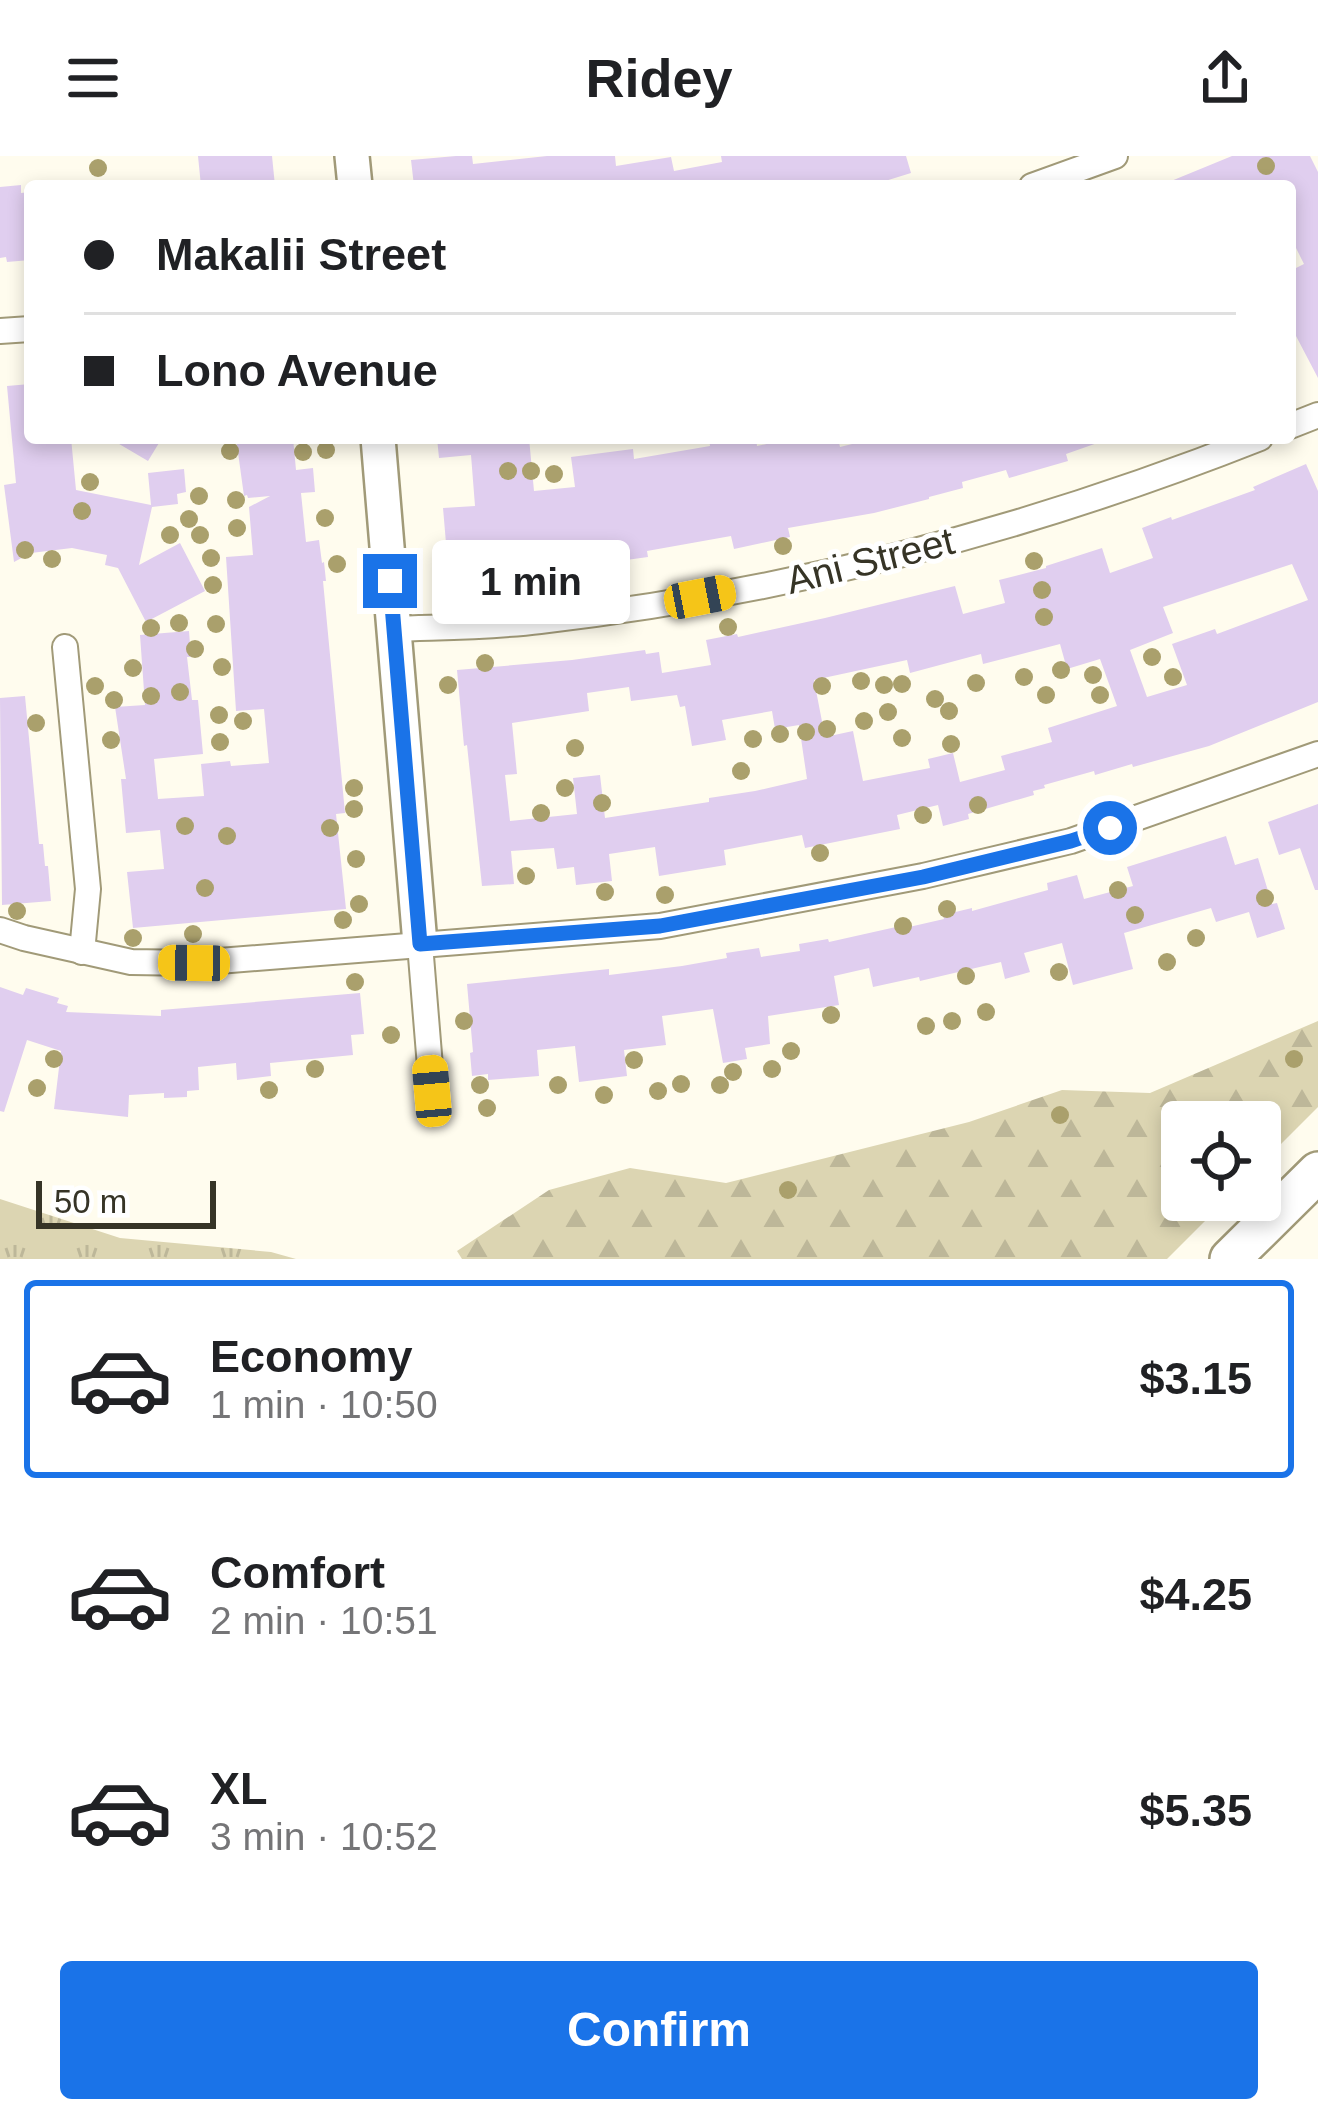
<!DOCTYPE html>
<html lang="en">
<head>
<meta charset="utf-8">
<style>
	body { margin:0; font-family:Arial,sans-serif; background:#f6f6f6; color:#202124; height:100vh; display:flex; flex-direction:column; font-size:45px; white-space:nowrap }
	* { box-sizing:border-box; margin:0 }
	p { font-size:39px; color:#757577 }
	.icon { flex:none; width:66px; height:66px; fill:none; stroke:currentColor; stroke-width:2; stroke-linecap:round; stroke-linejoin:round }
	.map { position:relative; height:1103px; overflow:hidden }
	.drawer { display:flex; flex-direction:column; background:#fff; flex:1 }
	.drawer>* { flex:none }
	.hud { position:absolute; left:24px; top:24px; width:1272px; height:264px; border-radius:12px; box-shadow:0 6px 18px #0003; display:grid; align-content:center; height:264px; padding:0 60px; background:#fff }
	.fabs { position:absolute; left:1161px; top:945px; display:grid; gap:24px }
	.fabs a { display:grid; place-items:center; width:120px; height:120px; border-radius:12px; background:#fff; box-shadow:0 6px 18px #0003; font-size:60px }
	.scale { position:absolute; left:36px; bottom:30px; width:180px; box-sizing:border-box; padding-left:12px; border:6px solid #363426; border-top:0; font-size:33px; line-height:42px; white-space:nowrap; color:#363426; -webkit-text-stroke:9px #fff; paint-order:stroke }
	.end { position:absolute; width:54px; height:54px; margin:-27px; border:15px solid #1a73e8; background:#fff; box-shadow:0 0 0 6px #fff }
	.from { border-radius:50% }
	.bubble { position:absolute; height:84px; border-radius:12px; background:#fff; box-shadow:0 6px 18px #0003; font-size:39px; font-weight:800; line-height:84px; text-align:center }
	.car { position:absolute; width:36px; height:72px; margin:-36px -18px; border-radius:15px; box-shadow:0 0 9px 3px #0007; background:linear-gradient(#f5c518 24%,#345 0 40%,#f5c518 0 76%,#345 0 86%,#f5c518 0) }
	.hud b { display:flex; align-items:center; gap:42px; height:114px; font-size:45px }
	.hud b+b { border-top:3px solid #e0e0e0 }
	.hud i { width:30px; height:30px; background:#202124 }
	ul { padding:21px 0 0; list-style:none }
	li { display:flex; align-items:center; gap:36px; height:198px; margin:0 24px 18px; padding:0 36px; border:6px solid transparent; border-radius:12px }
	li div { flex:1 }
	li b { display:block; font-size:45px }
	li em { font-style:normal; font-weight:800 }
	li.on { border-color:#1a73e8 }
	li>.icon { width:108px; height:108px; stroke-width:1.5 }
	.button { display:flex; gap:24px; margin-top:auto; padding:24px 60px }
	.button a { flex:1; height:138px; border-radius:12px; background:#1a73e8; color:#fff; font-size:48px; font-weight:800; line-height:138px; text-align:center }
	header { display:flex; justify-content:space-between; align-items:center; height:156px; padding:0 60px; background:#fff; font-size:54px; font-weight:800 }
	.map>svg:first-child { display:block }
	.grass { fill:url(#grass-tufts) }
	.forest { fill:url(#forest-firs) }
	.building { fill:#e0ceef; fill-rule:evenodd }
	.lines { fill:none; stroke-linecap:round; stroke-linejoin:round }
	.street-casing { stroke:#a19a78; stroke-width:28 }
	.secondary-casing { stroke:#a19a78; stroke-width:38 }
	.primary-casing { stroke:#a19a78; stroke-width:44 }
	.street { stroke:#fff; stroke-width:24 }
	.secondary { stroke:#fff; stroke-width:33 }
	.primary { stroke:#fff; stroke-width:39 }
	.tree { fill:#aaa06c }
	.route { stroke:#1a73e8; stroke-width:15 }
	.labels { text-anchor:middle; stroke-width:10; stroke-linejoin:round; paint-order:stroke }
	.street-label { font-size:39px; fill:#363426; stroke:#fff }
</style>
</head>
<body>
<header><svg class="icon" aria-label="menu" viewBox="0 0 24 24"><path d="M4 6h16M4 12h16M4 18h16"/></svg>Ridey<svg class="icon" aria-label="share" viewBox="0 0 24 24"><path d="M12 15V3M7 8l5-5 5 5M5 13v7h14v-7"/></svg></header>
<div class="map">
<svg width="1318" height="1103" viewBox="0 0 1318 1103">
	<defs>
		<pattern id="grass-tufts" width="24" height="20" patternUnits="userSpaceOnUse" patternTransform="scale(3)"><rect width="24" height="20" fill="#dcd5b2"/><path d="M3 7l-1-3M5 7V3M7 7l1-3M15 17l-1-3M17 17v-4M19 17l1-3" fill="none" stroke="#bdb799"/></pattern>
		<pattern id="forest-firs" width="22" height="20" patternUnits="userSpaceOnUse" patternTransform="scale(3)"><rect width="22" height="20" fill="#dcd5b2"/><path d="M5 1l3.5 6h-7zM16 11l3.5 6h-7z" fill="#bdb799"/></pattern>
	</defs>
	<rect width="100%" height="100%" fill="#fffcee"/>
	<!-- grass -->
	<polygon class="grass" points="0,1043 120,1082 271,1096 296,1103 0,1103"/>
	<!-- forest -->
	<polygon class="forest" points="1318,865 1318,951 1260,1009 1260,966 1182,966 1182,1044 1226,1044 1167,1103 462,1103 457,1095 549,1034 630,1012 726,1027 969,966 1062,934 1150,937"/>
	<!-- building -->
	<g class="building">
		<polygon points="198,0 272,0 275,30 201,30"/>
		<polygon points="456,0 472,0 473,8 547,0 615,0 616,10 671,1 674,15 722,6 721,0 906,0 911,17 869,30 414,30 411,4"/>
		<polygon points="1232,0 1310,0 1318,16 1318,222 1296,180 1290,183 1290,115 1304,108 1290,80 1290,30 1159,30"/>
		<polygon points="21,29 21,37 30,36 30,104 7,106 6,101 0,102 0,31"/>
		<polygon points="30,228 30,282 71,282 76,334 151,349 148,317 184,313 186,336 177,338 178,348 152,351 139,409 180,387 205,435 146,466 118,412 105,409 107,399 72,392 31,397 14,406 4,329 16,327 7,230"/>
		<polygon points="109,282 162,282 148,305"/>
		<polygon points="236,282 293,282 296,314 313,312 315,336 301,337 306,386 319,384 322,407 324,406 326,425 323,425 345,657 336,658 346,753 133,772 127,716 164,713 160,674 126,677 121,623 126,623 115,551 145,549 140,479 189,475 191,501 187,501 192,544 198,544 203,598 154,603 158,643 204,640 201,608 230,605 231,610 269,607 264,553 236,555 226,401 253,399 249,351 270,340 248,342 247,339 244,340"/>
		<polygon points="437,282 529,282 534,335 575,331 571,301 633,293 634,303 710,290 709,282 756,282 757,290 795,282 838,282 840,291 876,282 1103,282 1103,285 1066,298 1068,305 1009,322 1006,314 962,326 963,332 929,341 929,343 874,357 788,372 790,381 734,393 731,380 647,395 648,401 619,405 618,401 558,411 449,422 443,352 475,350 471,299 439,302"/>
		<path d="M1306,308L1318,335V546L1209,590L1133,611L1132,608L1095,619L1094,615L1044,629L1045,632L1033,635L1034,639L968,658L969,663L943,670L938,649L897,659L900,673L805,692L802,679L724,694L726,709L659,720L655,691L609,698L612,725L576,729L574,711L557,713L554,692L511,695L514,728L482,730L467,589L464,590L457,514L572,504L645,494L646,498L659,496L662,517L711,509L706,484L737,478L738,481L825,462L955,430L963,458L1005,447L999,424L1046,412V410L1102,392L1110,417L1153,402L1142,372L1171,361L1172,364L1255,334L1253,331ZM1292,408L1308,444L1217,478L1215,473L1172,488L1187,529L1147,541L1130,494L1173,477L1163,451ZM1060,488L1067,513L1100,503L1117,550L1048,572L1052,586L1001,600L1005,614L960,626L953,597L928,603L930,612L863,625L853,575L825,581L814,524L907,504L910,517L981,498L983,508ZM629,531L631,545L677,539L680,551L685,550L692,590L726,584L722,564L772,555L775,573L799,569L807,623L755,635L709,642V646L605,662L600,619L573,622L577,658L510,665L505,619L517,618L512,567L589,555L587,537Z"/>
		<polygon points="25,540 39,688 43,688 45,710 48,710 51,745 2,749 0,542"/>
		<polygon points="1318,648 1318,734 1315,734 1300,692 1279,699 1268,666"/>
		<polygon points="1226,680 1235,709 1258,702 1272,748 1277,747 1285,773 1257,782 1249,756 1216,766 1211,752 1124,777 1133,813 1073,829 1062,787 1024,797 1030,816 1005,823 1001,806 920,825 919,821 873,831 869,812 834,820 839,849 768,860 770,888 745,892 747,903 723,907 713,853 662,860 666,889 624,894 627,920 579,926 575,890 537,894 539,920 488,924 488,918 472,920 470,897 473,896 467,828 609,813 609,819 682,810 727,802 726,797 759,792 761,801 800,795 799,788 828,783 829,786 896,771 896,774 944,763 943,759 972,752 972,755 1048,734 1047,727 1077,719 1084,743 1133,730 1127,711"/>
		<polygon points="0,831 23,839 26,832 59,842 57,847 68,850 66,856 161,860 161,854 360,837 364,878 351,879 353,899 270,907 271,920 237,924 236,907 198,911 199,934 187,935 187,941 164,942 164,937 129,939 128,961 54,953 61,895 27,884 4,956 0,955"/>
	</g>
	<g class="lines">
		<defs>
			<g id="street">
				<polyline points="1032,30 1115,0"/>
				<polyline points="0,175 30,173"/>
				<polyline points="1290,270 1318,259"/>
				<path d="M394,473C443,471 492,471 540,465C787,437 1030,373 1260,282"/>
				<polyline points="65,491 88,733 82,796"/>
				<polyline points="0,774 24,782 131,806 194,807 660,770 923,720 1071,685 1318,598"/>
				<polyline points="420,788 432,935"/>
			</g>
			<g id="secondary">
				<polyline points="352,0 355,30"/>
				<polyline points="378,282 420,788"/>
			</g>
			<polyline id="primary" points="1230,1103 1318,1016"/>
		</defs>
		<!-- street casing -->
		<use href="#street" class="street-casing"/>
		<!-- secondary casing -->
		<use href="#secondary" class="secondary-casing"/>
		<!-- primary casing -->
		<use href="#primary" class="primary-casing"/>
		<!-- street -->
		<use href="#street" class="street"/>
		<!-- secondary -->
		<use href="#secondary" class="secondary"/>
		<!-- primary -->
		<use href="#primary" class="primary"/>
	</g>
	<!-- trees -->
	<g class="tree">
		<circle cx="1266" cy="10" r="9"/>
		<circle cx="98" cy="12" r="9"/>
		<circle cx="326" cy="294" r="9"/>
		<circle cx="230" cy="295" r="9"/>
		<circle cx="303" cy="296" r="9"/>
		<circle cx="508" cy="315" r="9"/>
		<circle cx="531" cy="315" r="9"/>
		<circle cx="554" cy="318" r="9"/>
		<circle cx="90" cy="326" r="9"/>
		<circle cx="199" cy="340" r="9"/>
		<circle cx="236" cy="344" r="9"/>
		<circle cx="82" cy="355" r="9"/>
		<circle cx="325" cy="362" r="9"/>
		<circle cx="189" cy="363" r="9"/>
		<circle cx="237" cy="372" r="9"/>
		<circle cx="170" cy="379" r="9"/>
		<circle cx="200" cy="379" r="9"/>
		<circle cx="783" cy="390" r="9"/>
		<circle cx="25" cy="394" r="9"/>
		<circle cx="211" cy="402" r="9"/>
		<circle cx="52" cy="403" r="9"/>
		<circle cx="1034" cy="405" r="9"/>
		<circle cx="337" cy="408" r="9"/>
		<circle cx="213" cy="429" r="9"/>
		<circle cx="1042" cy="434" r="9"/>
		<circle cx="1044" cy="461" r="9"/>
		<circle cx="179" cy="467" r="9"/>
		<circle cx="216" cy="468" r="9"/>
		<circle cx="728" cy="471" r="9"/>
		<circle cx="151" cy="472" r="9"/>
		<circle cx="195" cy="493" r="9"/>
		<circle cx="1152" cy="501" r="9"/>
		<circle cx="485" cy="507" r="9"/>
		<circle cx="222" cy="511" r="9"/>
		<circle cx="133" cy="512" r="9"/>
		<circle cx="1061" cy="514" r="9"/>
		<circle cx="1093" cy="519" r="9"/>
		<circle cx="1024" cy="521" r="9"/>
		<circle cx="1173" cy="521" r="9"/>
		<circle cx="861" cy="525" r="9"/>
		<circle cx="976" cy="527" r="9"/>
		<circle cx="902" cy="528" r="9"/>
		<circle cx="448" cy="529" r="9"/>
		<circle cx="884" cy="529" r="9"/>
		<circle cx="95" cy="530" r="9"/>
		<circle cx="822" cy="530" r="9"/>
		<circle cx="180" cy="536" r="9"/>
		<circle cx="1046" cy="539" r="9"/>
		<circle cx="1100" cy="539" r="9"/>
		<circle cx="151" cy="540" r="9"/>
		<circle cx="935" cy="543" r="9"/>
		<circle cx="114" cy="544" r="9"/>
		<circle cx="949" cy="555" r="9"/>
		<circle cx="888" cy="556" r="9"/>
		<circle cx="219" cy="559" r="9"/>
		<circle cx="243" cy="565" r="9"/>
		<circle cx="864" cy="565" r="9"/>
		<circle cx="36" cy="567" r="9"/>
		<circle cx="827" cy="573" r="9"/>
		<circle cx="806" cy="576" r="9"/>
		<circle cx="780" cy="578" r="9"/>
		<circle cx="902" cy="582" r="9"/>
		<circle cx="753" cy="583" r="9"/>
		<circle cx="111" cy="584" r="9"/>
		<circle cx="220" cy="586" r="9"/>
		<circle cx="951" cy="588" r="9"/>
		<circle cx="575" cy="592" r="9"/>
		<circle cx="741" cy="615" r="9"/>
		<circle cx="354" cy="632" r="9"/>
		<circle cx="565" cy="632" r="9"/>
		<circle cx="602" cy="647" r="9"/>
		<circle cx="978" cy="649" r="9"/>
		<circle cx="354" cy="653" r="9"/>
		<circle cx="541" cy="657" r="9"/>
		<circle cx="923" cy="659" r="9"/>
		<circle cx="185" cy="670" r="9"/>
		<circle cx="330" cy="672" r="9"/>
		<circle cx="227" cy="680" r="9"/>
		<circle cx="820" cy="697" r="9"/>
		<circle cx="356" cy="703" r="9"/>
		<circle cx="526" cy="720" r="9"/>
		<circle cx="205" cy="732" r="9"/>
		<circle cx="1118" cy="734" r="9"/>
		<circle cx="605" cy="736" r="9"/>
		<circle cx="665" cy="739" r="9"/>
		<circle cx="1265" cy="742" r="9"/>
		<circle cx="359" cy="748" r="9"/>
		<circle cx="947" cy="753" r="9"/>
		<circle cx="17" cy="755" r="9"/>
		<circle cx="1135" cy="759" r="9"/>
		<circle cx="343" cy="764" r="9"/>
		<circle cx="903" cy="770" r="9"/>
		<circle cx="193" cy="778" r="9"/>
		<circle cx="133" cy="782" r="9"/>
		<circle cx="1196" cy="782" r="9"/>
		<circle cx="1167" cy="806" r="9"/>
		<circle cx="1059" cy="816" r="9"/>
		<circle cx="966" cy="820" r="9"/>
		<circle cx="355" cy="826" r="9"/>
		<circle cx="986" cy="856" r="9"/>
		<circle cx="831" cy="859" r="9"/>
		<circle cx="464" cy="865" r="9"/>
		<circle cx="952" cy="865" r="9"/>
		<circle cx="926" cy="870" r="9"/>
		<circle cx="391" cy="879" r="9"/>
		<circle cx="791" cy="895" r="9"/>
		<circle cx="54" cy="903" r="9"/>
		<circle cx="1294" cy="903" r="9"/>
		<circle cx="634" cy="904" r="9"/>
		<circle cx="315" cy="913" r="9"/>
		<circle cx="772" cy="913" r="9"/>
		<circle cx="733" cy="916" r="9"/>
		<circle cx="681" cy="928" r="9"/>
		<circle cx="480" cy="929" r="9"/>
		<circle cx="558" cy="929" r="9"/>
		<circle cx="720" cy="929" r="9"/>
		<circle cx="37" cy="932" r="9"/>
		<circle cx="269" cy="934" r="9"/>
		<circle cx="658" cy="935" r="9"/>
		<circle cx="604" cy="939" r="9"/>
		<circle cx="487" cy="952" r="9"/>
		<circle cx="1060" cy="959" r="9"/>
		<circle cx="788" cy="1034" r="9"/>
	</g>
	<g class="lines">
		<!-- route -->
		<polyline class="route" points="390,425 420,788 660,770 923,721 1071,685 1110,672"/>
	</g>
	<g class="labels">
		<!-- street labels -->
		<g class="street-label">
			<text transform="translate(870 404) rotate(-14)" y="14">Ani Street</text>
		</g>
	</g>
</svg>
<div class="fabs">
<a><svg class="icon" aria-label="locate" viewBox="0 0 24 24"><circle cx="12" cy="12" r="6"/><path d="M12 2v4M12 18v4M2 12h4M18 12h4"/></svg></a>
</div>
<div class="scale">50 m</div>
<i class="end from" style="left:1110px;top:672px"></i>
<i class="end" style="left:390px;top:425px"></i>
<div class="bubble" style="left:432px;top:384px;width:198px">1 min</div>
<i class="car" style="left:700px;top:441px;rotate:79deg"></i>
<i class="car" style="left:194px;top:807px;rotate:271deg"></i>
<i class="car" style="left:432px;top:935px;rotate:355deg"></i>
<div class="hud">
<b><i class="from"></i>Makalii Street</b>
<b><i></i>Lono Avenue</b>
</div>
</div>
<section class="drawer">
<ul>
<li class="on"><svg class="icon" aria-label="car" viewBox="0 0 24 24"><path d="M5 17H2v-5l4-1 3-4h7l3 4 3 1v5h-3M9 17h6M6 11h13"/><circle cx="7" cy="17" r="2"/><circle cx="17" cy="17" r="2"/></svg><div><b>Economy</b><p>1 min · 10:50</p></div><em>$3.15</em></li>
<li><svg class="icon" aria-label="car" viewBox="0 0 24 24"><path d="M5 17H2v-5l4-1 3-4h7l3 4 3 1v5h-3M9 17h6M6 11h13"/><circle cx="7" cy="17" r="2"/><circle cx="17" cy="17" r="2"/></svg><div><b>Comfort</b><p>2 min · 10:51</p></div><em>$4.25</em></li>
<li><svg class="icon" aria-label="car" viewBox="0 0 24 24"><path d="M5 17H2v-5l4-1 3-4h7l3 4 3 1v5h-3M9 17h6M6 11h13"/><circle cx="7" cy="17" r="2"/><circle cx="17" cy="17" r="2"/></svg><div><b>XL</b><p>3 min · 10:52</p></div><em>$5.35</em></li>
</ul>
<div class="button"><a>Confirm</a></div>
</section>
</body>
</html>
